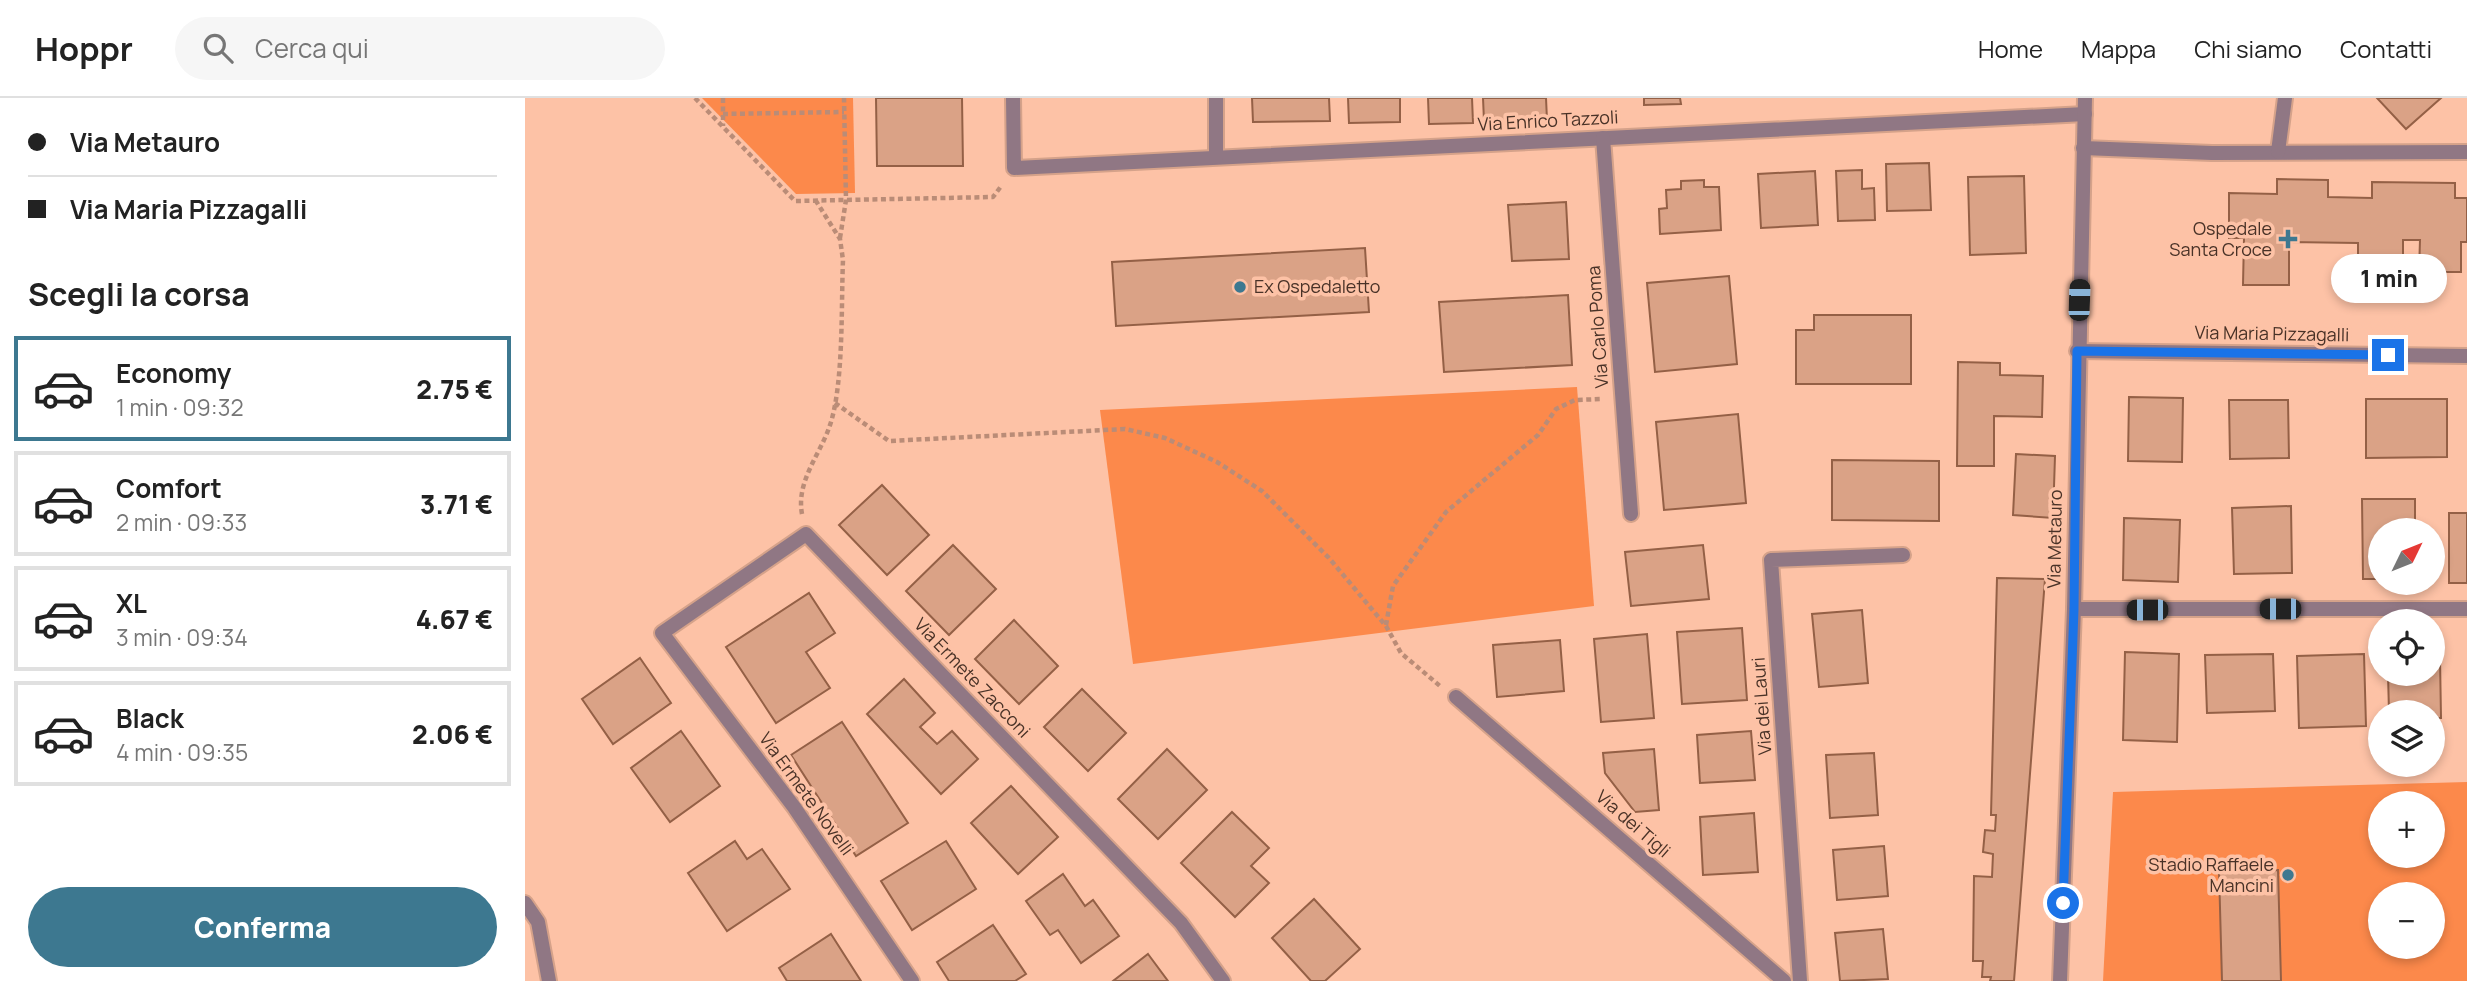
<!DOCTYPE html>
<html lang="it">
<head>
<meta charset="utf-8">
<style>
	body { margin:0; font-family:Manrope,sans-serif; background:#f6f6f6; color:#222; height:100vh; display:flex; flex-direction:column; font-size:26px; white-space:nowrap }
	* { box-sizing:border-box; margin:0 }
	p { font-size:23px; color:#767676 }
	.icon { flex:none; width:38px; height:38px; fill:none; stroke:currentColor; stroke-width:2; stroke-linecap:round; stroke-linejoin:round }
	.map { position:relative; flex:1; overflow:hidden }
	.sheet { display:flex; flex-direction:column; background:#fff; width:525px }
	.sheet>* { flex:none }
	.banner { display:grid; align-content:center; height:154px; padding:0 28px; background:#fff }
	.needle { width:46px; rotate:47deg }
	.fabs { position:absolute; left:1843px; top:420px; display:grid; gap:14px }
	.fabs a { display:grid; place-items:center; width:77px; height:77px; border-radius:50%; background:#fff; box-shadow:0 4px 10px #0003; font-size:35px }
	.end { position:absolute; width:32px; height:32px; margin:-16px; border:9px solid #1a73e8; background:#fff; box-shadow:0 0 0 4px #fff }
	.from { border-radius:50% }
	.bubble { position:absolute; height:49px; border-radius:24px; background:#fff; box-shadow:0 4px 10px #0003; font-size:23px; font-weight:800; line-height:49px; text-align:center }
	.car { position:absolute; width:21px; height:42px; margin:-21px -10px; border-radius:9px; box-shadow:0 0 5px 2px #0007; background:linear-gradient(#222 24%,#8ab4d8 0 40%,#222 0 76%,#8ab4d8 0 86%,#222 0) }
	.banner b { display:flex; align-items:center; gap:24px; height:66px; font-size:26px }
	.banner b+b { border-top:2px solid #e0e0e0 }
	.banner i { width:18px; height:18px; background:#222 }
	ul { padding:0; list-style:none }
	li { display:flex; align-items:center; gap:21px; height:105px; margin:0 14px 10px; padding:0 14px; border:4px solid #e0e0e0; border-radius:0px }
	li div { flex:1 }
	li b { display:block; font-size:26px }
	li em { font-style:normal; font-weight:800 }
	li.active { border-color:#3d7890 }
	li>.icon { width:63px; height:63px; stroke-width:1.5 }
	h2 { padding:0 28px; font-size:32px; line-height:84px }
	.cta { display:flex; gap:14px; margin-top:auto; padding:14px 28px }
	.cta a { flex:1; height:80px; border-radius:42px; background:#3d7890; color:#fff; font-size:28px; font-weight:800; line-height:80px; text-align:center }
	header { display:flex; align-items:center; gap:42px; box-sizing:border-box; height:98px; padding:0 35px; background:#fff; border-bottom:2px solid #e0e0e0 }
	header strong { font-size:33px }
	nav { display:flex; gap:38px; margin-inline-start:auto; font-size:24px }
	.search { width:490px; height:63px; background:#f6f6f6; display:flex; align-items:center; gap:18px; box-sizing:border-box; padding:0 24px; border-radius:38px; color:#767676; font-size:26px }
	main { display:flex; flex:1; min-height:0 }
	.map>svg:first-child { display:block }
	.green { fill:#fc894b; fill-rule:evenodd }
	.building { fill:#daa286; stroke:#946046; stroke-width:2 }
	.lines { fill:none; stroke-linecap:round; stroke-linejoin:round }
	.service-casing { stroke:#d5a28a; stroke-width:18 }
	.minor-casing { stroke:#d5a28a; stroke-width:18 }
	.tertiary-casing { stroke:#d5a28a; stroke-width:18 }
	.path { stroke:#ba8c77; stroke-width:4.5; stroke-dasharray:5 3.5; stroke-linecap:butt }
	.service { stroke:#907784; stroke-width:14 }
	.minor { stroke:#907784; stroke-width:14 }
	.tertiary { stroke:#907784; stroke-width:14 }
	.route { stroke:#1a73e8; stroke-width:9 }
	.poi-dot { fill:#3d7890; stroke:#fdc2a6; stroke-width:2.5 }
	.labels { text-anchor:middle; stroke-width:7; stroke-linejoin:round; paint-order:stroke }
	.street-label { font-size:18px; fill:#493227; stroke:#fdc2a6 }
	.poi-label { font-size:18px; fill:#493227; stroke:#fdc2a6; text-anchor:end }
</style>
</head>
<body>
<header>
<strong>Hoppr</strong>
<div class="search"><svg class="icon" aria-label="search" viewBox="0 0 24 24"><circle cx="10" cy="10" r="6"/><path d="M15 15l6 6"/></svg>Cerca qui</div>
<nav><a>Home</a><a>Mappa</a><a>Chi siamo</a><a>Contatti</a></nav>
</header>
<main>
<section class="sheet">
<div class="banner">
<b><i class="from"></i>Via Metauro</b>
<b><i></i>Via Maria Pizzagalli</b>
</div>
<h2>Scegli la corsa</h2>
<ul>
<li class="active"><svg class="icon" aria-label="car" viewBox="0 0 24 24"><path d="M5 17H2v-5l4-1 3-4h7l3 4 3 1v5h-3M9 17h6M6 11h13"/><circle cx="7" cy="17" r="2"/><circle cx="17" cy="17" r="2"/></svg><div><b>Economy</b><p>1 min · 09:32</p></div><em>2.75 €</em></li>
<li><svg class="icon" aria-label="car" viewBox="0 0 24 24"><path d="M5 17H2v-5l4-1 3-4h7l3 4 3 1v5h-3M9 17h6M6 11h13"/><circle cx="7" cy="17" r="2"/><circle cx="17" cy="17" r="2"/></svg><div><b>Comfort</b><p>2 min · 09:33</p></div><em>3.71 €</em></li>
<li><svg class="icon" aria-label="car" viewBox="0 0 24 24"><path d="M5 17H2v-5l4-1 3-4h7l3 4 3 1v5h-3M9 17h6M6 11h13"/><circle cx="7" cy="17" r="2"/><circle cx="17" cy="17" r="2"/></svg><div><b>XL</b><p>3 min · 09:34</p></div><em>4.67 €</em></li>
<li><svg class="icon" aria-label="car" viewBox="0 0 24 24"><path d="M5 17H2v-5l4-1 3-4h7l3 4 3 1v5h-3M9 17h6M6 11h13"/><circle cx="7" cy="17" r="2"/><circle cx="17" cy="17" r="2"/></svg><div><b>Black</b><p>4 min · 09:35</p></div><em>2.06 €</em></li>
</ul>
<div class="cta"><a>Conferma</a></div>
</section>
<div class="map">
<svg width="1942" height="883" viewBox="0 0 1942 883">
	<rect width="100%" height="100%" fill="#fdc2a6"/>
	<!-- green -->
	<g class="green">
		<polygon points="177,0 328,0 330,95 271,96"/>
		<polygon points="1052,289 1069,508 608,566 575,312"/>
		<path d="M1942,684V883H1578L1588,694ZM1855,705H1908V758H1855ZM1855,796H1908V849H1855Z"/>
	</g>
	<!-- building -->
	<g class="building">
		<polygon points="351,0 437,0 438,68 352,68"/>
		<polygon points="727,0 804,0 805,23 728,24"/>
		<polygon points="823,0 875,0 875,24 824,25"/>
		<polygon points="903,0 947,0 948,25 904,26"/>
		<polygon points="958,0 1021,0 1022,22 959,23"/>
		<polygon points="1119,0 1155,0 1156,6 1119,7"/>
		<polygon points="1852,0 1916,0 1881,31"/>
		<polygon points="1404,65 1406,112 1362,113 1361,66"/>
		<polygon points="1337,72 1337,91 1349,90 1350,122 1313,123 1311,73"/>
		<polygon points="1290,73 1293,127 1236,130 1233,76"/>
		<polygon points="1499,78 1501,155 1445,157 1443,79"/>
		<polygon points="1752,81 1803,82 1803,99 1847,100 1847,84 1930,85 1930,100 1942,100 1942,144 1936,144 1936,174 1894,174 1895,142 1878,142 1878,175 1833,174 1833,145 1764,144 1764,187 1718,187 1719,140 1704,140 1704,95 1752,96"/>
		<polygon points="1179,82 1179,89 1194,89 1196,132 1135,136 1134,111 1142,110 1141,92 1156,91 1156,83"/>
		<polygon points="1041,104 1044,161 987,163 983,107"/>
		<polygon points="840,150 844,214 591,228 587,164"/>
		<polygon points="1204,178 1212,266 1130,274 1122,185"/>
		<polygon points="1043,197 1047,267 919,274 914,204"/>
		<polygon points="1289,217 1386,217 1386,286 1271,286 1271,232 1289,232"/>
		<polygon points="1433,264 1475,265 1475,277 1518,278 1517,319 1469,318 1469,368 1432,368"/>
		<polygon points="1604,299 1658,300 1657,364 1603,363"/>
		<polygon points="1841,301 1922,301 1922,359 1841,360"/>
		<polygon points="1704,302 1763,302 1764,360 1705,361"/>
		<polygon points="1213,316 1221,405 1139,412 1131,324"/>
		<polygon points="1491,356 1530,358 1528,420 1488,417"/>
		<polygon points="1307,362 1414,363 1414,423 1307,422"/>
		<polygon points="357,387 404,437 362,477 314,427"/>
		<polygon points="1837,401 1890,401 1890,432 1855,432 1855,481 1838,481"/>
		<polygon points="1766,408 1767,475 1709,476 1707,410"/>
		<rect x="1924" y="415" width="18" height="70"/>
		<polygon points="1599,420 1655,422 1653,484 1598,482"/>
		<polygon points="428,447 471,491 424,537 381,493"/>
		<polygon points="1178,447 1184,501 1106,508 1100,454"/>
		<polygon points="1472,480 1520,481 1489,883 1465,883 1466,879 1457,879 1458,863 1448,863 1449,778 1467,779 1468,756 1458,754 1460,732 1470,733 1471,717 1466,717"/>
		<polygon points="284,495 310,535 281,554 305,590 251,625 201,549"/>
		<polygon points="1337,512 1343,585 1294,589 1287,516"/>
		<polygon points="489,522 533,568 494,606 450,561"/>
		<polygon points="1217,530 1222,602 1157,606 1152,534"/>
		<polygon points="1122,536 1129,620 1076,624 1069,541"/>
		<polygon points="1035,542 1039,593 972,599 968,547"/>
		<polygon points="1600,554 1654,556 1652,644 1598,642"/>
		<polygon points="1748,556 1750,613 1682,615 1680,557"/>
		<polygon points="1839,556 1841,628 1774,630 1772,558"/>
		<polygon points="115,560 146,605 88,646 57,601"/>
		<polygon points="1908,560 1915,560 1916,620 1908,620 1908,614 1864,614 1863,576 1908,576"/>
		<polygon points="379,581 410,615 395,629 412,646 427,633 453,661 416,696 342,616"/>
		<polygon points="557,591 601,635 563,673 519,629"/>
		<polygon points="317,624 383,725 331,758 266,657"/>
		<polygon points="156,633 195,688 145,724 106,670"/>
		<polygon points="1226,633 1230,682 1175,685 1172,637"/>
		<polygon points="642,651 682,692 633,741 593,701"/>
		<polygon points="1129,651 1134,712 1110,714 1080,675 1078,655"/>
		<polygon points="1349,655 1353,717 1305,720 1301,657"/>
		<polygon points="486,688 533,739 493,776 446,725"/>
		<polygon points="707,714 744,750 726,768 744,785 710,819 656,765"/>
		<polygon points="1229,715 1233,774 1178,777 1175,719"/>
		<polygon points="210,743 222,761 237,751 265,791 202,833 163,775"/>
		<polygon points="421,743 451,791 387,832 356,783"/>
		<polygon points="1359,748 1363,798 1312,802 1308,752"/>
		<polygon points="1753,772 1756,883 1697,883 1694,773"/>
		<polygon points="538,776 560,808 568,802 594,838 556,865 533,832 525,837 501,803"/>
		<polygon points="789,801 835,851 800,883 786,883 747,840"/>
		<polygon points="468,827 501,876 490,883 424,883 412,864"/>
		<polygon points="1358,831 1363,881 1315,883 1310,835"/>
		<polygon points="306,836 336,883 262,883 254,870"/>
		<polygon points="623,856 643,883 588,883"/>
	</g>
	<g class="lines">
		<defs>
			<g id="service">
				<polyline points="1558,50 1687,55 1942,54"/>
				<polyline points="1753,54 1760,0"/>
			</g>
			<g id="minor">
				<polyline points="488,0 489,70 1560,16"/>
				<polyline points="691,0 691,59"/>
				<polyline points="1078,40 1106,416"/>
				<polyline points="1552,253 1942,258"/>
				<polyline points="1549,511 1942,511"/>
				<polyline points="931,599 1259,883"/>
				<polyline points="0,805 13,824 24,883"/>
				<polyline points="387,883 269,709 137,535 281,436 656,825 698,883"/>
				<polyline points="1275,883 1246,462 1378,457"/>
			</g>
			<polyline id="tertiary" points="1535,883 1549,511 1560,0"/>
		</defs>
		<!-- service casing -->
		<use href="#service" class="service-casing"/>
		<!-- minor casing -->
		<use href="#minor" class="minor-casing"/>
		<!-- tertiary casing -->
		<use href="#tertiary" class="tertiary-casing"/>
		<!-- path -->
		<g class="path">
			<polyline points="170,0 270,103 468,99 477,87"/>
			<polyline points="198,0 198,28"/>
			<polyline points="198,16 319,14"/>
			<polyline points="315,140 321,102 319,0"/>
			<polyline points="310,305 364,343 600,331 640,340 692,364 737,393 804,460 861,528 876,555 915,588"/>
			<path d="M277,416C271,384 294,358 304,330C319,289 316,208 318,162L315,141L291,103"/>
			<polyline points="861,527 868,488 921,414 1013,337 1031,311 1050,302 1078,301"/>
		</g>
		<!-- service -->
		<use href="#service" class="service"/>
		<!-- minor -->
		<use href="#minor" class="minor"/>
		<!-- tertiary -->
		<use href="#tertiary" class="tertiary"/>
	</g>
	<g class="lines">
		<!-- route -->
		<polyline class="route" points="1538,805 1549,511 1552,253 1863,257"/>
	</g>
	<!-- markers -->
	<g class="poi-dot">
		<path d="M1759.5 130.5h7v7h7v7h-7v7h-7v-7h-7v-7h7z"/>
		<circle cx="715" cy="189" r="7"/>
		<circle cx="1763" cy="777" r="7"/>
	</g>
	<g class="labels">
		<!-- street labels -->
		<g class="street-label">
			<text transform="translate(1023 23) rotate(-3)" y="6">Via Enrico Tazzoli</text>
			<text transform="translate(1073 229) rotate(-94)" y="6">Via Carlo Poma</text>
			<text transform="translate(1747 236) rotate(1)" y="6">Via Maria Pizzagalli</text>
			<text transform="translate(1530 441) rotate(-89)" y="6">Via Metauro</text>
			<text transform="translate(447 580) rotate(46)" y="6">Via Ermete Zacconi</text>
			<text transform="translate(1237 608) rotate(-94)" y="6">Via dei Lauri</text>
			<text transform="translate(281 696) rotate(54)" y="6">Via Ermete Novelli</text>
			<text transform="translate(1108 726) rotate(41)" y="6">Via dei Tigli</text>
		</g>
		<!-- poi labels -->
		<g class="poi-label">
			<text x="1747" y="137">Ospedale<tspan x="1747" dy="21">Santa Croce</tspan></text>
			<text x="729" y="195" text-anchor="start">Ex Ospedaletto</text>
			<text x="1749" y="773">Stadio Raffaele<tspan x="1749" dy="21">Mancini</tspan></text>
		</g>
	</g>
</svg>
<div class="fabs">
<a><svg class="needle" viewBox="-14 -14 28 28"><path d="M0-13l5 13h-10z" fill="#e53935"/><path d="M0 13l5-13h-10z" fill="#767676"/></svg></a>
<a><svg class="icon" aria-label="locate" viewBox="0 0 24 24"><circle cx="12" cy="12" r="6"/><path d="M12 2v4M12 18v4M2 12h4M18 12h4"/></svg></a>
<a><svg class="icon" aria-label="layers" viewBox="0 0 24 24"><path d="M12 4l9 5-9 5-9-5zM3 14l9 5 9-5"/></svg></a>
<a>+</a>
<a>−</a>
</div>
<i class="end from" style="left:1538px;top:805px"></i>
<i class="end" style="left:1863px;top:257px"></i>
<div class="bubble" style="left:1806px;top:156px;width:116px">1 min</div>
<i class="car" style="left:1554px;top:202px;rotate:2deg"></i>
<i class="car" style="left:1755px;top:511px;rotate:270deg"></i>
<i class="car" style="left:1622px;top:512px;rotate:270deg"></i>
</div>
</main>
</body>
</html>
